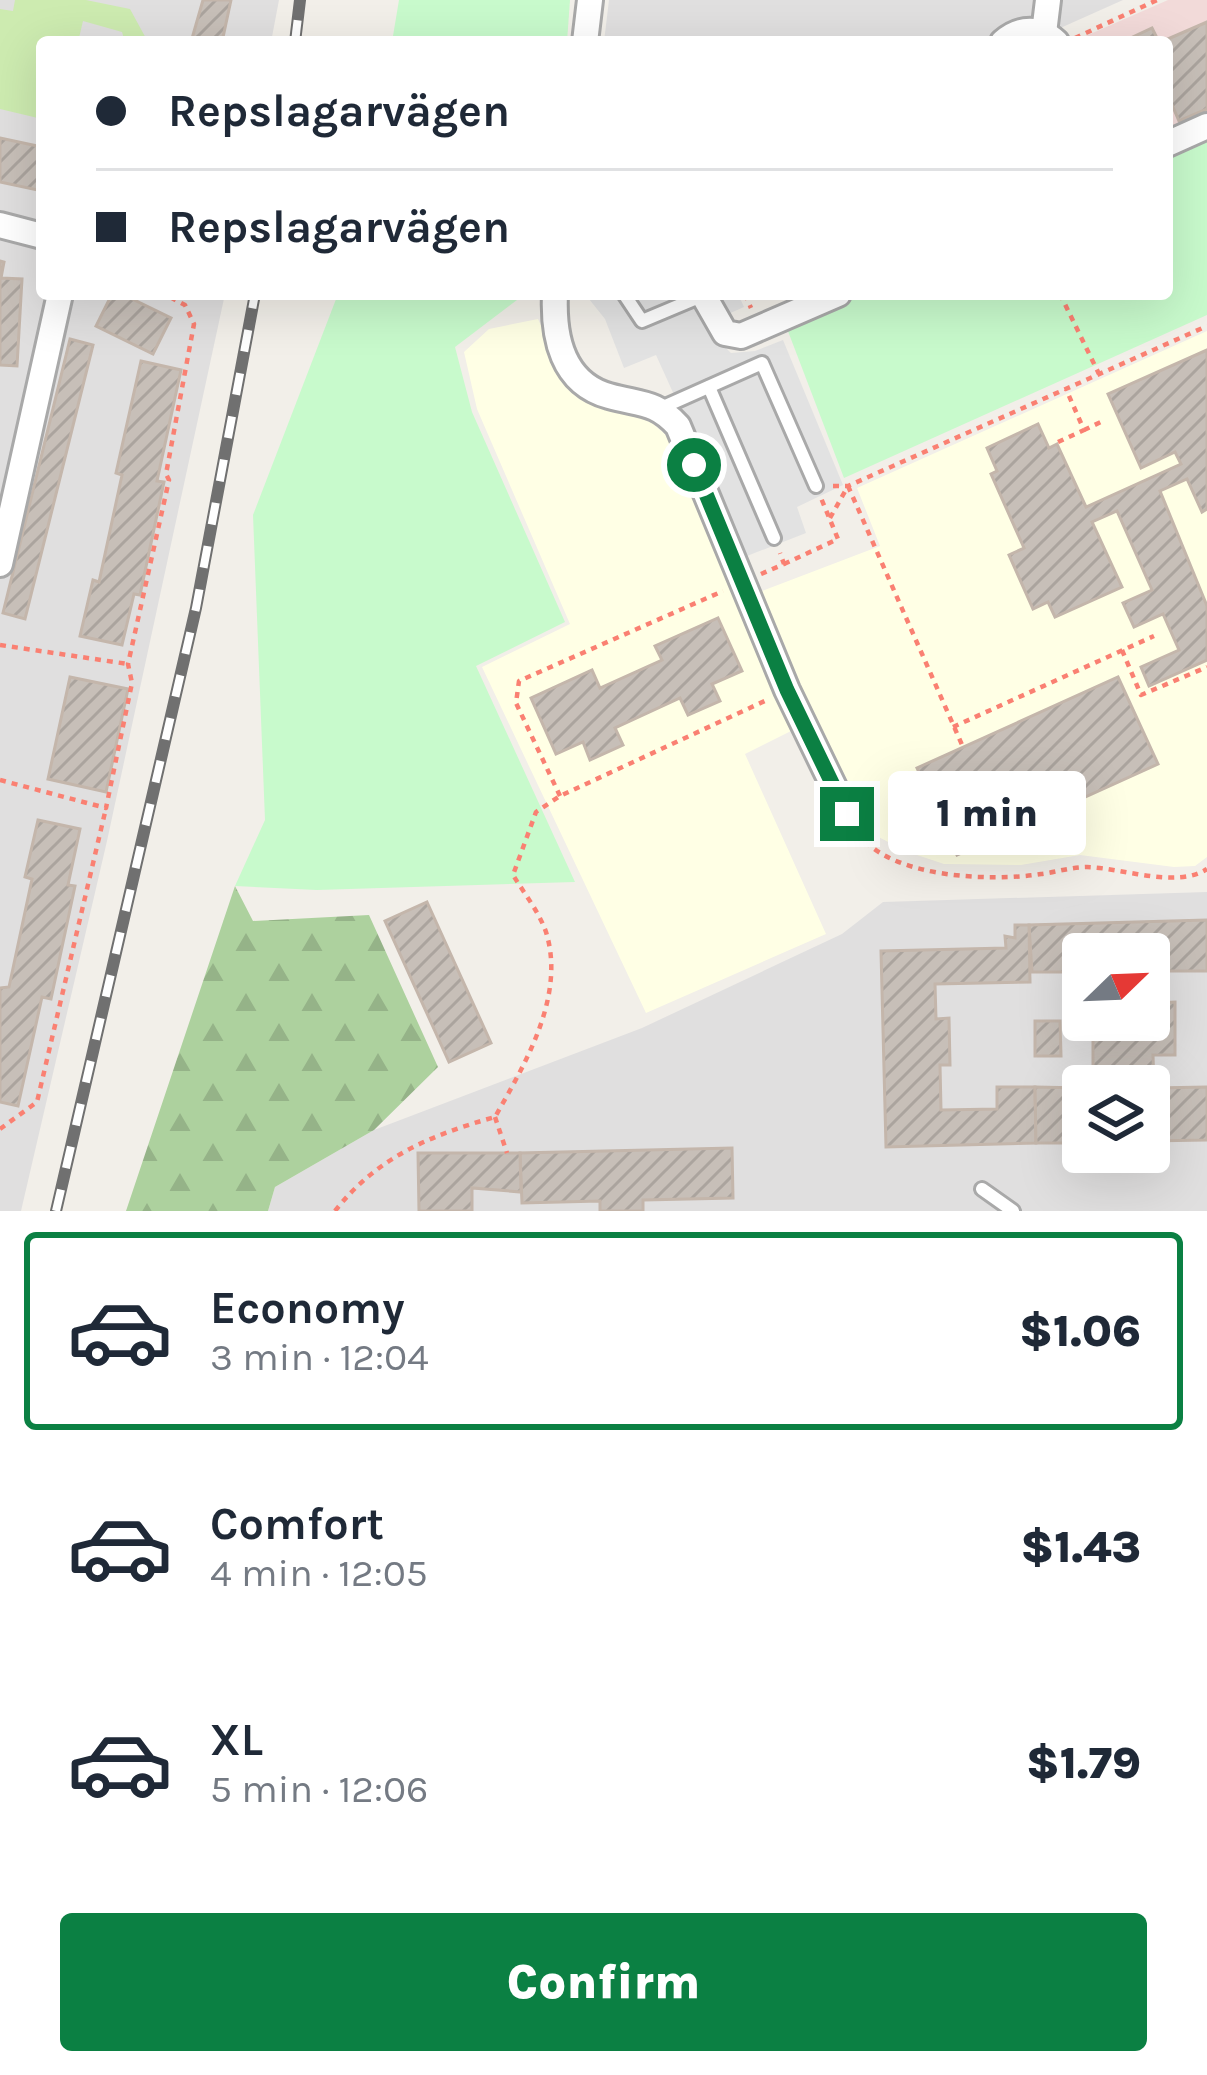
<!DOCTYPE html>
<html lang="en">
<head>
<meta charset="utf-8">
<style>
	body { margin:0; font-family:Karla,sans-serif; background:#f2f2f3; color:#1f2937; height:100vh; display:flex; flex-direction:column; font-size:45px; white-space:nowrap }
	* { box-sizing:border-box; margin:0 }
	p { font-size:39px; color:#747a83 }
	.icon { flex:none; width:66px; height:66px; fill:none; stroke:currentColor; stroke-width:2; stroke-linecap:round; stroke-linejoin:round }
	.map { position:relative; height:1211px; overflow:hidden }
	.side { display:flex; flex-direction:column; background:#fff; flex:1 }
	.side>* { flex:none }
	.hud { position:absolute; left:36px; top:36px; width:1137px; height:264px; border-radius:12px; box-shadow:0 12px 48px #0002; display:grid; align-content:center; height:264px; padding:0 60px; background:#fff }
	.needle { width:78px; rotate:67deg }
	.fabs { position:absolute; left:1062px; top:933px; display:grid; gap:24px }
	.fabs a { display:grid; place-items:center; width:108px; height:108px; border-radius:12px; background:#fff; box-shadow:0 12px 48px #0002; font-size:60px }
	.end { position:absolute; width:54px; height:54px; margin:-27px; border:15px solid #0b8043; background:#fff; box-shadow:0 0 0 6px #fff }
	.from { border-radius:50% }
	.bubble { position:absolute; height:84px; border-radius:12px; background:#fff; box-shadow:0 12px 48px #0002; font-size:39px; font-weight:800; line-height:84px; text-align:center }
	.hud b { display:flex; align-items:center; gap:42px; height:114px; font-size:45px }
	.hud b+b { border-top:3px solid #e0e1e3 }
	.hud i { width:30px; height:30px; background:#1f2937 }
	ul { padding:21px 0 0; list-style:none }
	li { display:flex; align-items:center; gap:36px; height:198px; margin:0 24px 18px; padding:0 36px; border:6px solid transparent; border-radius:12px }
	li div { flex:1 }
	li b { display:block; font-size:45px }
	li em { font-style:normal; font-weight:800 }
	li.on { border-color:#0b8043 }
	li>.icon { width:108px; height:108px; stroke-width:1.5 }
	.primary-button { display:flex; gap:24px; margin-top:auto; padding:24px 60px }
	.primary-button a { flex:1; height:138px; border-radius:12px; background:#0b8043; color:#fff; font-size:48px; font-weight:800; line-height:138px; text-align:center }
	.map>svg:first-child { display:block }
	.residential { fill:#e0dfdf; fill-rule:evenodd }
	.commercial { fill:#f2dad9 }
	.education { fill:#ffffe5 }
	.grass { fill:#cdebb0 }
	.forest { fill:url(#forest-firs) }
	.park { fill:#c8facc }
	.parking { fill:#e2e2e2 }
	.building { fill:url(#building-hatch); stroke:#c4b6ab; stroke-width:3 }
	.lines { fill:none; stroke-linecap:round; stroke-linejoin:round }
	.service-casing { stroke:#a9a9a9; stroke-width:18 }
	.minor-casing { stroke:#a9a9a9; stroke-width:30 }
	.path { stroke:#fa8072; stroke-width:4.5; stroke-dasharray:6 6; stroke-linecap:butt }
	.service { stroke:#fff; stroke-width:12 }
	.minor { stroke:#fff; stroke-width:24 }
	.rail-casing { stroke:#707070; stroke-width:12 }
	.rail { stroke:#fff; stroke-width:8; stroke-dasharray:22; stroke-linecap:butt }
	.route { stroke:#0b8043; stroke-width:15 }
</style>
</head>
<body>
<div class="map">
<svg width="1207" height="1211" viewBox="0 0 1207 1211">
	<defs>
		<pattern id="forest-firs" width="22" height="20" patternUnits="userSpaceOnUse" patternTransform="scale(3)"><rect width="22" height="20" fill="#add19e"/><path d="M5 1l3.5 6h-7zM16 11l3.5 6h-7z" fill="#95b388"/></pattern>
		<pattern id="building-hatch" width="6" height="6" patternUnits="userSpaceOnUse" patternTransform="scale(3)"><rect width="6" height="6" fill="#c7bfb8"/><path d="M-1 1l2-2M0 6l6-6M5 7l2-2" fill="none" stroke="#aba49e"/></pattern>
	</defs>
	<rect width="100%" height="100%" fill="#f2efe9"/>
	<!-- residential -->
	<g class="residential">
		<polygon points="0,0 279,0 271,42 42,42 42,294 225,294 107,841 21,1211 0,1211"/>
		<polygon points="609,0 1123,0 1029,42 604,42"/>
		<path d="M1207,892V1211H268L275,1187L374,1130L642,1028L842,934L883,902ZM1083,954H1149V1020H1083ZM1083,1086H1149V1152H1083Z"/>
	</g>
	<!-- commercial -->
	<polygon class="commercial" points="1168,0 1207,0 1207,121 1167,138 1167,42 1072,42"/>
	<!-- education -->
	<g class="education">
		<polygon points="538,319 570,389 652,423 673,441 795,729 745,754 826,934 646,1013 482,667 570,624 477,409 464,352 489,329"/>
		<polygon points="1207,331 1207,857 1195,866 1174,867 1080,855 1021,865 944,864 905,851 858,826 757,593 880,546 857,488"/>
	</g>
	<!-- grass -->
	<polygon class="grass" points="15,0 86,0 130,9 148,42 125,42 122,32 83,21 78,42 42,42 42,119 0,109 0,9 13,11"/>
	<!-- forest -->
	<polygon class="forest" points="235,886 253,921 369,915 438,1067 374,1130 275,1187 268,1211 126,1211"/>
	<!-- park -->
	<g class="park">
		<polygon points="399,0 570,0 567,42 392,42"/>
		<polygon points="1207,140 1207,315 844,478 786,326 858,294 1167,294 1167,158"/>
		<polygon points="338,294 525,294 455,347 472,412 565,622 476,666 575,882 317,890 235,886 265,820 253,515"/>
	</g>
	<!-- parking -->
	<polygon class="parking" points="585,294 738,294 744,307 710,322 718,340 731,353 755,351 783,340 843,485 797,507 806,533 747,556 656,355 624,368 605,319"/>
	<!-- building -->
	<g class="building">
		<polygon points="203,0 231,0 222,42 191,42"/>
		<polygon points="1207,22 1207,109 1179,121 1167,93 1167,42 1161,42"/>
		<polygon points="1152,28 1159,42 1122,42"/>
		<polygon points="0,138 42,147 42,191 0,182"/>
		<polygon points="0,261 4,262 1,278 22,279 17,366 0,365"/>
		<polygon points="112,294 122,294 171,318 153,354 96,326"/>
		<polygon points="70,339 93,345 25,619 3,613"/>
		<polygon points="1207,350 1207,509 1202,512 1187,479 1160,491 1207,606 1207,660 1149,686 1141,667 1179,650 1163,614 1134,627 1123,603 1152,590 1117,511 1092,522 1122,587 1055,617 1048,602 1033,609 1009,555 1024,548 991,474 997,471 987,448 1038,424 1049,448 1057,444 1086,507 1181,464 1175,452 1141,468 1108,394"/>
		<polygon points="141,361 181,370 157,481 164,482 140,595 134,594 122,645 80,636 93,580 99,582 122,475 116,473"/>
		<polygon points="718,618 742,671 712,684 720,701 688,715 680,698 615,728 623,745 590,760 583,742 556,754 531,698 592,670 600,688 662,660 655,646"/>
		<polygon points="70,677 128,689 106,792 48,779"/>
		<polygon points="1118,677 1158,764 957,855 917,768"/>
		<polygon points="38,820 80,829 68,885 75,886 51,999 42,997 18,1106 0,1102 0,988 9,987 32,879 25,877"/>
		<polygon points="427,902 491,1043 449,1062 385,921"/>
		<polygon points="1207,920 1207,971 1153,971 1153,1003 1175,1002 1175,1055 1153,1055 1154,1088 1207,1087 1207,1140 1149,1141 1149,1086 1093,1086 1093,1020 1149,1020 1149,954 1083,954 1083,972 1032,972 1029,925"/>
		<polygon points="1015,925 1029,925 1030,982 935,984 936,1019 949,1018 950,1065 940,1065 941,1110 997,1109 997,1087 1035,1087 1036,1143 886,1147 881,951 1006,948 1005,936 1015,938"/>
		<polygon points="1035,1021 1060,1021 1061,1056 1035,1056"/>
		<polygon points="1035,1087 1083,1088 1083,1143 1036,1143"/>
		<polygon points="732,1148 733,1198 643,1200 643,1211 600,1211 600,1201 522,1203 520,1153"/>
		<polygon points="418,1153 520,1153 521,1192 472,1188 472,1211 419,1211"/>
	</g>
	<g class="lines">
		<defs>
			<g id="service">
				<polyline points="624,294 642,321 704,295"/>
				<polyline points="709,387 774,538"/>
				<polyline points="661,408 762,363 816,486"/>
				<polyline points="982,1189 1013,1211"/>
			</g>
			<g id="minor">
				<polyline points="1044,33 1048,0"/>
				<polyline points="585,42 590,0"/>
				<path d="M1003,42C1020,27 1040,27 1056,42"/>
				<polyline points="1167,144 1207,126"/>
				<polyline points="0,225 42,236"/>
				<path d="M555,294C553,337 562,383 609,396C641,405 655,401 678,426L787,690L847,814"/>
				<polyline points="705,298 725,333 741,336 838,294"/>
				<polyline points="0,564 60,294"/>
			</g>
		</defs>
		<!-- service casing -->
		<use href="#service" class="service-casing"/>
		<!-- minor casing -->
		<use href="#minor" class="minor-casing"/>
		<!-- path -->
		<g class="path">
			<polyline points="1075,38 1157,0"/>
			<polyline points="745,294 751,308"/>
			<polyline points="1060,294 1099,374"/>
			<polyline points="1084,430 1103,421"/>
			<polyline points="1058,442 1084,430 1066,389"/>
			<polyline points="833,486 848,486 1207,326"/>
			<polyline points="848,486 963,747"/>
			<polyline points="830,518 848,486"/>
			<polyline points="784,564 838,539 821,498"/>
			<polyline points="761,574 784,564 780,553"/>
			<polyline points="0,645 128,664"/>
			<polyline points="1122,650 1141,695 1207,667"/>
			<polyline points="953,727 1154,636"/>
			<polyline points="0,780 106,808 132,683 128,664 169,480 166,474 194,324 185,305 164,294"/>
			<polyline points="560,796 516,703 519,681 723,591"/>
			<path d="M858,832C887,878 991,882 1041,874C1057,872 1071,867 1087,867C1123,868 1176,889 1207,869"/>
			<polyline points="495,1117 507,1153"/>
			<polyline points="0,1129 37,1102 106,808"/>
			<path d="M335,1211C377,1157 431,1135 495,1117C525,1064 566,996 546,932C539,912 524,893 513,875L536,812L560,796L769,699"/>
		</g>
		<!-- service -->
		<use href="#service" class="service"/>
		<!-- minor -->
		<use href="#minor" class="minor"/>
		<defs>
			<g id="rail">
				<polyline points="295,42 300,0"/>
				<polyline points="56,1211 196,608 255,294"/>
			</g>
		</defs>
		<!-- rail casing -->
		<use href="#rail" class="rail-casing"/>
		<!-- rail -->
		<use href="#rail" class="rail"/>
	</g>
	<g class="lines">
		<!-- route -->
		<polyline class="route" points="694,465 787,690 847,814"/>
	</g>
</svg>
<div class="fabs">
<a><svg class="needle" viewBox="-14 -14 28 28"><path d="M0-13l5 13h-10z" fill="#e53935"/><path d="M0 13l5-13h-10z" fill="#747a83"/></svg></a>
<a><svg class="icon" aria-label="layers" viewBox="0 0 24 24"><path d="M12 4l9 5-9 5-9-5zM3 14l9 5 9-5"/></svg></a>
</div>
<i class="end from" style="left:694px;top:465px"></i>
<i class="end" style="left:847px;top:814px"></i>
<div class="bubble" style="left:888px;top:771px;width:198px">1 min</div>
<div class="hud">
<b><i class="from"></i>Repslagarvägen</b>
<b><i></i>Repslagarvägen</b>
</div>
</div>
<section class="side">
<ul>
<li class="on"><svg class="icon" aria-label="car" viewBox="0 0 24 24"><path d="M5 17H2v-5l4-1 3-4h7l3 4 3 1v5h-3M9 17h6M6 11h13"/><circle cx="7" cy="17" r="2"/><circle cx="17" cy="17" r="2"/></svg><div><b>Economy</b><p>3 min · 12:04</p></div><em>$1.06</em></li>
<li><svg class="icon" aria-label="car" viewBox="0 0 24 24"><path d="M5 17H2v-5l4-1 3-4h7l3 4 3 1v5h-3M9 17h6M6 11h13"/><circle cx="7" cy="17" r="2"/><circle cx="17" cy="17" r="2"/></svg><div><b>Comfort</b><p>4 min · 12:05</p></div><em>$1.43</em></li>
<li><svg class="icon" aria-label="car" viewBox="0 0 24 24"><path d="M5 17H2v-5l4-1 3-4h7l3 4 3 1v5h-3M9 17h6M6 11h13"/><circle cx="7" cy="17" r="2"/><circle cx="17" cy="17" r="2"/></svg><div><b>XL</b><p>5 min · 12:06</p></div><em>$1.79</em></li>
</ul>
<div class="primary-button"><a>Confirm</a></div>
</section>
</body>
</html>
